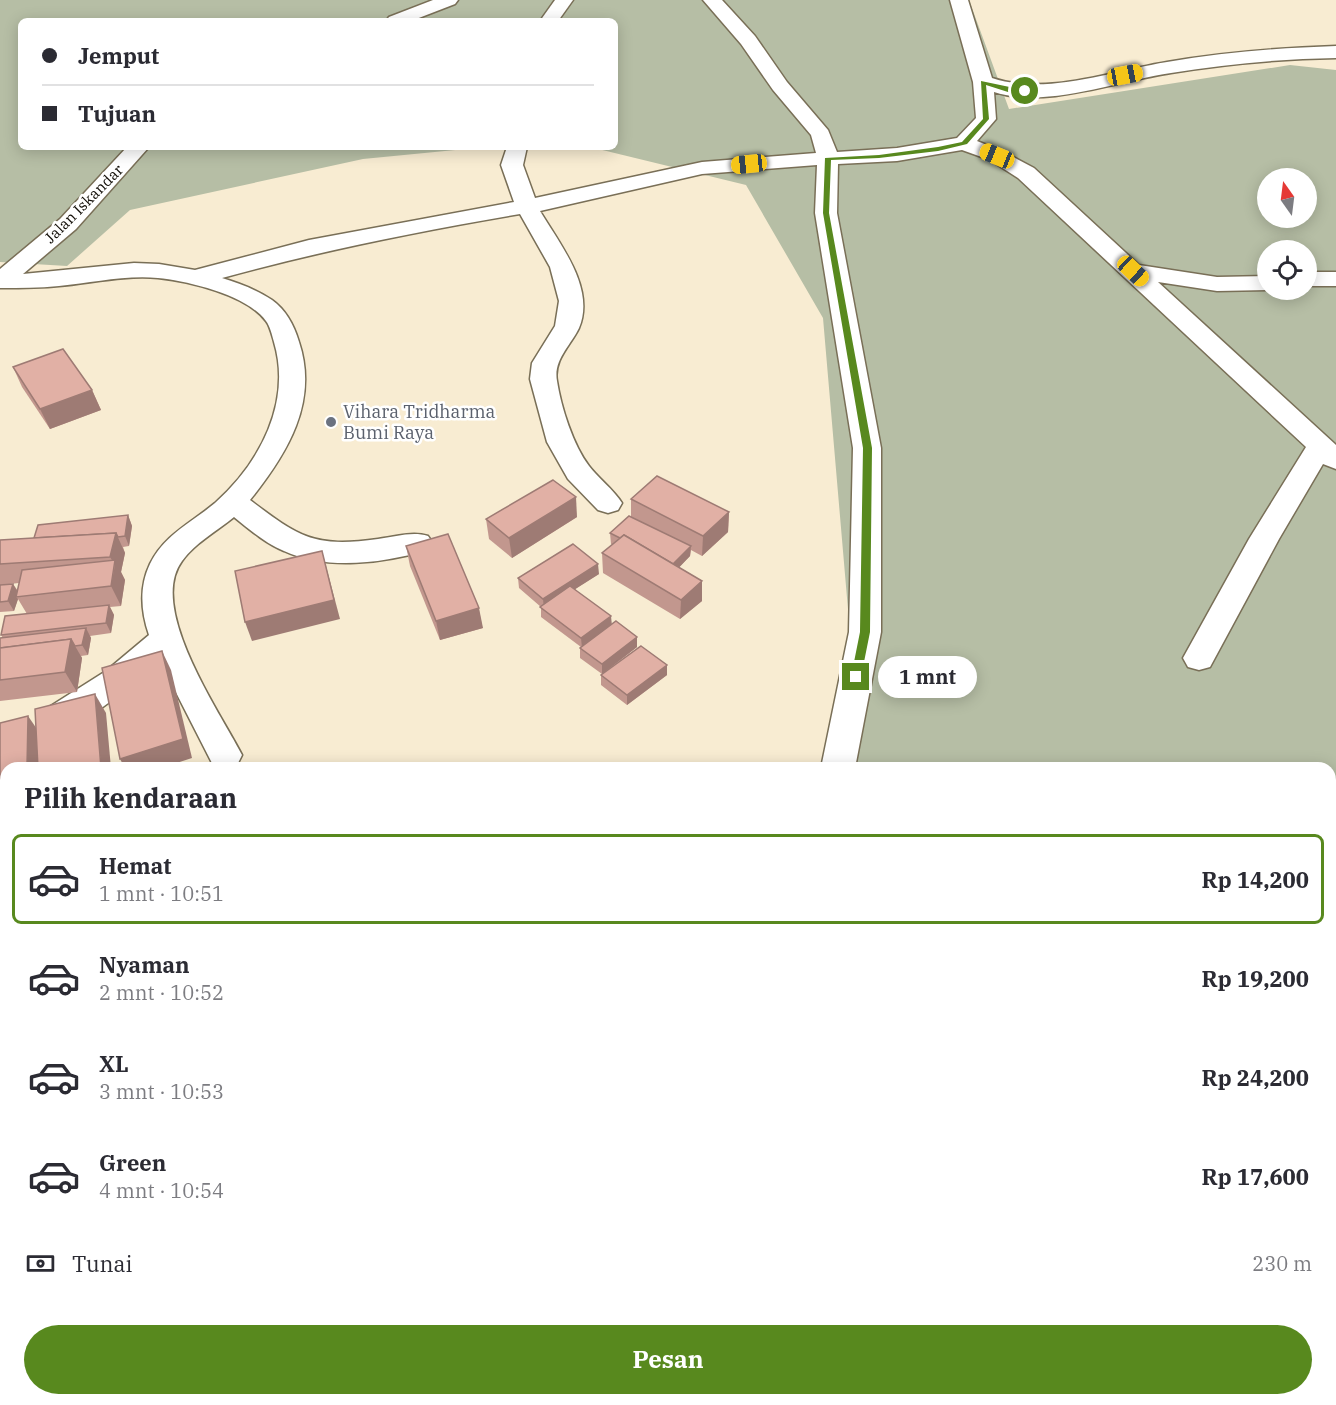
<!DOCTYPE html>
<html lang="id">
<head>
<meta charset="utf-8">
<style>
	body { margin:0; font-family:"IBM Plex Serif",serif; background:#f2f2f3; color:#2b2b33; height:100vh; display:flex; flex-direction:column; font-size:22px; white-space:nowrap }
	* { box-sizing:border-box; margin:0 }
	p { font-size:20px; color:#7c7c81 }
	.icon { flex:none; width:33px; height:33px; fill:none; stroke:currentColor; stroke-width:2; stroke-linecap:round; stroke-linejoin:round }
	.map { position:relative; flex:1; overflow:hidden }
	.drawer { position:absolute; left:0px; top:762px; width:1336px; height:644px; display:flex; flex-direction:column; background:#fff; border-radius:18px 18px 0 0; box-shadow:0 3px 15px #0003 }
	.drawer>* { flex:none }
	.banner { position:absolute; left:18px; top:18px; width:600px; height:132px; border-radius:9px; box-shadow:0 3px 15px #0003; display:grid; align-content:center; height:132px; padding:0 24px; background:#fff }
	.needle { width:39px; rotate:346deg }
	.tools { position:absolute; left:1257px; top:168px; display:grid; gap:12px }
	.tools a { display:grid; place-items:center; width:60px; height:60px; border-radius:50%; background:#fff; box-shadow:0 3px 15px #0003; font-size:30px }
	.end { position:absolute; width:27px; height:27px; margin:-14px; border:8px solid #58891e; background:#fff; box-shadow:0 0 0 3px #fff }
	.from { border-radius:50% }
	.bubble { position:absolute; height:42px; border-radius:21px; background:#fff; box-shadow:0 3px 15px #0003; font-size:20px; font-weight:800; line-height:42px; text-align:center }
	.car { position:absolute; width:18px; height:36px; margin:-18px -9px; border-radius:8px; box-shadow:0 0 4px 2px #0007; background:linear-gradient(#f5c518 24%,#345 0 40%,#f5c518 0 76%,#345 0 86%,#f5c518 0) }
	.banner b { display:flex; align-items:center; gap:21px; height:57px; font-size:22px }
	.banner b+b { border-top:2px solid #e1e1e2 }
	.banner i { width:15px; height:15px; background:#2b2b33 }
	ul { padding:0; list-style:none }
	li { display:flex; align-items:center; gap:18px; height:90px; margin:0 12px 9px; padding:0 12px; border:3px solid transparent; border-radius:9px }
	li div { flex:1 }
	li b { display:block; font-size:22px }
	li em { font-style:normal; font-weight:800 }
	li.on { border-color:#58891e }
	li>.icon { width:54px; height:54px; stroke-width:1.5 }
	h2 { padding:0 24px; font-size:27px; line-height:72px }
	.pay { display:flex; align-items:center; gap:15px; height:66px; padding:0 24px; font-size:22px }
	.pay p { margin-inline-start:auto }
	.cta { display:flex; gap:12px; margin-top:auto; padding:12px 24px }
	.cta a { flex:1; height:69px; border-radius:36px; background:#58891e; color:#fff; font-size:24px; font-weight:800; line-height:69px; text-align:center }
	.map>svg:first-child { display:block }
	.green { fill:#b6bea5; fill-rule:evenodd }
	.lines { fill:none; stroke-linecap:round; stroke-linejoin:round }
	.minor-casing { stroke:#796f57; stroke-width:3 }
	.minor { fill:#fff; fill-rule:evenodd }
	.wall { fill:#c2978e }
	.shaded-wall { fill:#9e7b74 }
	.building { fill:#e1b0a5; stroke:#9e7b74; stroke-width:1.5 }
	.route { fill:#58891e }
	.worship-dot { fill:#6b7280; stroke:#fff; stroke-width:2 }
	.labels { text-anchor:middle; stroke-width:5; stroke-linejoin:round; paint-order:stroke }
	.far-street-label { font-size:15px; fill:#0f0b04; stroke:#fff }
	.worship-label { font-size:18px; fill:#5b616d; stroke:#fff; text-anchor:start }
</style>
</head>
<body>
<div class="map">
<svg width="1336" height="1405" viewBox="0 0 1336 1405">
	<rect width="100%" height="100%" fill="#f8ecd2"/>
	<!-- green -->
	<path class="green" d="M0,0H969L1009,109L1290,65L1336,70V1405H1247L1236,1400H1330V768H854L855,691L823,318L746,185L590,147H615V21H21V147H486L363,159L130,210L67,266L0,262ZM1268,178H1306V218H1268ZM1268,250H1306V290H1268Z"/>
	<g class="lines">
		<defs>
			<g id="minor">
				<polygon points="433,0 458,0 455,4 411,21 386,21 389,17"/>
				<polygon points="555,0 573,0 558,21 540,21"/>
				<path d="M703,0H722L755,36L787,82L828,130L837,152L897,148L957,138L976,118L973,82L950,0H968L992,78C1047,96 1111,71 1167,62C1223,52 1279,48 1336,46V58C1280,59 1226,64 1171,73C1117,81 1046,109 994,92L996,119L977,141L1004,152L1034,168L1139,265L1217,277L1268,276V290H1271H1268L1217,291L1158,282L1336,445V469L1323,464L1279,539L1210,667L1199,670L1188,667L1183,658L1249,539L1306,447L1018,178L990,160L962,150L897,161L838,164L837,213L881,448V632L855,768H821L849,632L853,448L815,213L817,165L702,174L540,211C559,243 596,288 579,328C571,345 553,360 557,381C561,407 573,445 589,466C599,479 613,489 622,503L618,510L608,513L598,510L568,479L547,442L530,379L532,363L555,326L559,301L550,267L520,214C419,231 320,251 222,278C239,283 257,290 272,300C286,310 294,325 299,342C319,402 287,454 250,500C299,537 314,548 378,539C395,537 412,531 428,536L433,543L428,550C384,563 327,571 284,551C265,543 250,530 234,517C217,531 195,543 182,561C147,608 220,712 242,755L237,765L227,768L213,765L160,661C142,677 81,728 60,731C55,731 50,729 46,727L41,718L46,709L106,671L149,635C141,612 139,587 150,564C164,535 191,523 215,503C260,463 292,402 274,342C272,335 270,326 266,321C247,295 188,281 158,278C124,275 92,283 59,286C39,288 20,288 0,288V269L60,219L127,147H149L76,229L23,274L134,263L159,264L195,270L309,240L514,202L501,165L507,147H527L523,165L535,198L702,162L816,153L811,135L773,90L741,44Z"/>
				<rect x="1306" y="272" width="30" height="14"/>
				<polygon points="868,1400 920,1400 922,1405 870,1405"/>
			</g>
		</defs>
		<!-- minor casing -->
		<use href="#minor" class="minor-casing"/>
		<!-- minor -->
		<use href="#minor" class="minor"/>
	</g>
	<!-- wall -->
	<g class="wall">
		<polygon points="13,367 92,390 101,410 50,429 22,387"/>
		<polygon points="631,499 729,512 728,532 702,556 691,550 690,556 679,567 702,581 702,601 680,619 603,573 602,553 613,545 611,544 610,533 631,517"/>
		<polygon points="128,515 132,526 129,546 123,547 125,553 121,572 125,580 121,606 110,607 114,615 111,633 90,636 91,638 88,655 81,656 82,658 77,692 0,701 0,638 3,638 1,635 27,614 18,599 14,611 0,612 0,585 13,584 18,591 19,583 0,585 0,540 34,538"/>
		<polygon points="577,517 512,558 489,539 486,519"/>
		<polygon points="406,546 483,628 440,640 410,566"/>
		<polygon points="599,574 575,589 611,624 637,637 637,647 604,673 667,675 627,705 601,685 601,675 602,674 580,658 580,648 581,647 541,617 541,607 519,588 518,578"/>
	</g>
	<!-- shaded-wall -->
	<g class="shaded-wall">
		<polygon points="92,390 101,410 50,429 40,409"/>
		<polygon points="576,497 577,517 512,558 509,538"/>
		<polygon points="729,512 728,532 702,556 703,536"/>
		<polygon points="128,515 132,526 129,546 125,536"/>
		<polygon points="116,533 125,553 121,572 125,580 121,606 111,586 115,565 110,557"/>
		<polygon points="691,546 690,556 672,575 672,564"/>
		<polygon points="322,551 340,619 252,641 245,622"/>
		<polygon points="598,564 599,574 544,609 543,599"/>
		<polygon points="702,581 702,601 680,619 681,600"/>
		<polygon points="13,584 19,594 16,597 18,599 14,611 8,601"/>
		<polygon points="109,605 114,615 111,633 106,623"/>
		<polygon points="479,608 483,628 440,640 436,621"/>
		<polygon points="611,616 612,626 582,648 581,638"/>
		<polygon points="86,628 91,638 88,655 82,645"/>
		<polygon points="637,637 637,647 602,674 602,664"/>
		<polygon points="71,639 82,658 77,692 65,672"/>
		<polygon points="162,651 171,670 192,758 161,768 125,768 120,759"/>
		<polygon points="667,665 667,675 627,705 627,695"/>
		<polygon points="95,694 106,713 111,768 101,768"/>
		<polygon points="28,716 41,735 40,768 27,768"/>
		<polygon points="6,818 6,840 0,841 0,820"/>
	</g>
	<!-- building -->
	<g class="building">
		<polygon points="63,349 92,390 40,409 13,367"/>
		<polygon points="657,476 729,512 703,536 631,499"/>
		<polygon points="553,480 576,497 509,538 486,519"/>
		<polygon points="128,515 125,536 118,537 116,533 34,538 38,525"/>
		<polygon points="629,516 691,546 673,564 624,535 620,538 610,533"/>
		<polygon points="116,533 110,557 0,564 0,540"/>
		<polygon points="448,534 479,608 436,621 406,546"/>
		<polygon points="624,535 702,581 681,600 602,553"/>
		<polygon points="573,544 598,564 543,599 518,578"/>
		<polygon points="322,551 334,600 245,622 235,571"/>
		<polygon points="115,560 111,586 16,597 22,570"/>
		<polygon points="13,584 8,601 0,602 0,585"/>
		<polygon points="570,586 611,616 581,638 540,607"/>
		<polygon points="109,605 106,623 1,635 5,616"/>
		<polygon points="616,621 637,637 602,664 580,648"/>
		<polygon points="86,628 82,645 75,646 71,639 0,648 0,638"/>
		<polygon points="71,639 65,672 0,680 0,648"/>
		<polygon points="641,646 667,665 627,695 601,675"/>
		<polygon points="162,651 183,739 120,759 102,668"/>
		<polygon points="95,694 101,768 38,768 35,709"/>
		<polygon points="28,716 27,768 6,768 6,818 0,820 0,723"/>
	</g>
	<!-- route -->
	<polygon class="route" points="981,81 1028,91 1008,92 986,85 989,119 967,144 938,151 879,158 831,160 829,213 872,448 870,632 861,677 856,681 851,677 860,632 863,448 823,213 825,158 879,155 938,147 962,142 983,119"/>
	<!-- markers -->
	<circle class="worship-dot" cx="331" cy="422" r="6"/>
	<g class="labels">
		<!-- far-street labels -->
		<g class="far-street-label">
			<text transform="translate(84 204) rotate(-45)" y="5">Jalan Iskandar</text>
		</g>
		<!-- worship labels -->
		<g class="worship-label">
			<text x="343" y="418">Vihara Tridharma<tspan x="343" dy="21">Bumi Raya</tspan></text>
		</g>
	</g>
</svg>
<div class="tools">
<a><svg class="needle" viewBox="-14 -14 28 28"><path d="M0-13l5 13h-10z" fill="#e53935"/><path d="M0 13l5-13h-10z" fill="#7c7c81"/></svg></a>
<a><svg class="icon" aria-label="locate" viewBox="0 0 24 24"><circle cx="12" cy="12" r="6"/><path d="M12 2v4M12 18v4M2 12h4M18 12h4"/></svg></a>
</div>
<i class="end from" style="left:1025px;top:91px"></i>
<i class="end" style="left:856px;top:677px"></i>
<div class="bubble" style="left:878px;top:656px;width:99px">1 mnt</div>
<i class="car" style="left:1125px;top:75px;rotate:79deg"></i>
<i class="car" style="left:997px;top:156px;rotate:292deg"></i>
<i class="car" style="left:749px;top:164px;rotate:264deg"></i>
<i class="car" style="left:1133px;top:271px;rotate:133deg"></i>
<div class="banner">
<b><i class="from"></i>Jemput</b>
<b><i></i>Tujuan</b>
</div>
<section class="drawer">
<h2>Pilih kendaraan</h2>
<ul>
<li class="on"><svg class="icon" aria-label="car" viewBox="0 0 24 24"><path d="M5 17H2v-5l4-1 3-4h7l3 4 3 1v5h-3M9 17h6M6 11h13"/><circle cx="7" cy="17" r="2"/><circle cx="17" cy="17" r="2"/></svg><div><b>Hemat</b><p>1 mnt · 10:51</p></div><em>Rp 14,200</em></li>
<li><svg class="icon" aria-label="car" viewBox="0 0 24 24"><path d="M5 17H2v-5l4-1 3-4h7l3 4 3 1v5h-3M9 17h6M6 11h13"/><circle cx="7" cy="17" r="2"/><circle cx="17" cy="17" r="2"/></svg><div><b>Nyaman</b><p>2 mnt · 10:52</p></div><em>Rp 19,200</em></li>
<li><svg class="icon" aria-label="car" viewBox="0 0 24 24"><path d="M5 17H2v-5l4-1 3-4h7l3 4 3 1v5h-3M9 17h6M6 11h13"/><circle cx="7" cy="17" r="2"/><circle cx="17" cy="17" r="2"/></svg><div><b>XL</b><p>3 mnt · 10:53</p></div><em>Rp 24,200</em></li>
<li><svg class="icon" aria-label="car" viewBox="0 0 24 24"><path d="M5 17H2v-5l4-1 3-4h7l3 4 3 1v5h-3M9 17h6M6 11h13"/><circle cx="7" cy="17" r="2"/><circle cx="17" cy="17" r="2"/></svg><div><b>Green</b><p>4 mnt · 10:54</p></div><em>Rp 17,600</em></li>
</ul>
<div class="pay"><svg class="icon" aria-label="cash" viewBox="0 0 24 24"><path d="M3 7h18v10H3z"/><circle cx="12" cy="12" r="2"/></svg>Tunai<p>230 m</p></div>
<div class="cta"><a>Pesan</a></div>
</section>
</div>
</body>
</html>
